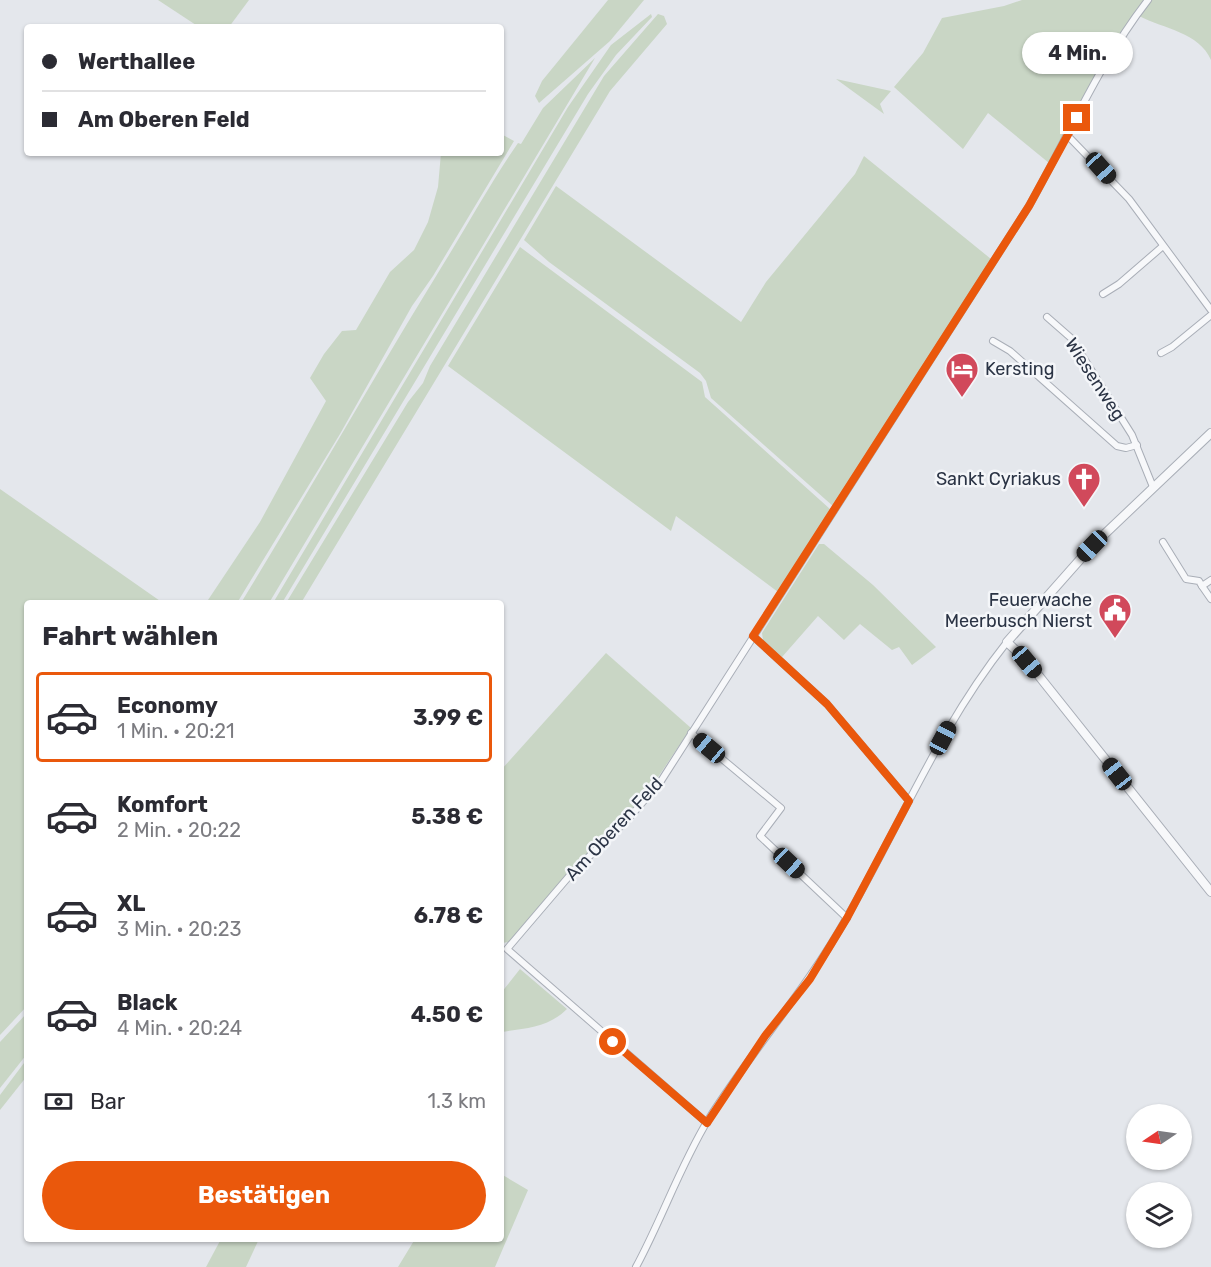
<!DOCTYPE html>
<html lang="de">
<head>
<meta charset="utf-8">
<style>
	body { margin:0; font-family:Rubik,sans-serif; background:#f7f7f7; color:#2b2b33; height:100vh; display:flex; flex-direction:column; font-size:22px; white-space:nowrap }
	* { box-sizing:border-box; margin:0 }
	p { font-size:20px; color:#7c7c81 }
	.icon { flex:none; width:33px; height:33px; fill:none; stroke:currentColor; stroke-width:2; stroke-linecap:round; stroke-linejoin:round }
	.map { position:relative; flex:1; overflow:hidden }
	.drawer { position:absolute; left:24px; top:600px; width:480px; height:642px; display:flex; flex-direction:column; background:#fff; border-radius:6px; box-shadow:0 2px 4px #0004 }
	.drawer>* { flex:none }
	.guide { position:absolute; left:24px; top:24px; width:480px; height:132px; border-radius:6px; box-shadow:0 2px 4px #0004; display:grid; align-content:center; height:132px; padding:0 18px; background:#fff }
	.needle { width:39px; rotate:257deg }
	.controls { position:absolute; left:1126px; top:1104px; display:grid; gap:12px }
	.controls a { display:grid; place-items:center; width:66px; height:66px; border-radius:50%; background:#fff; box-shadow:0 2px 4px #0004; font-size:30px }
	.end { position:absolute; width:27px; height:27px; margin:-14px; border:8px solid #ea580c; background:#fff; box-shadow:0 0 0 3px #fff }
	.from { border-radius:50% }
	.bubble { position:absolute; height:42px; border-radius:21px; background:#fff; box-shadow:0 2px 4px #0004; font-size:20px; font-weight:700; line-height:42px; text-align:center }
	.car { position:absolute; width:18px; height:36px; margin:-18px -9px; border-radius:8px; box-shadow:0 0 4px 2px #0007; background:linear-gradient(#222 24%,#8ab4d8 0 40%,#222 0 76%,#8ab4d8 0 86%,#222 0) }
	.guide b { display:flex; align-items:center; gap:21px; height:57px; font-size:22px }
	.guide b+b { border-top:2px solid #e1e1e2 }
	.guide i { width:15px; height:15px; background:#2b2b33 }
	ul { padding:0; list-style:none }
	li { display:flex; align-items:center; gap:18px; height:90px; margin:0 12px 9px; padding:0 6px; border:3px solid transparent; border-radius:6px }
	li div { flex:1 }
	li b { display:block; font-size:22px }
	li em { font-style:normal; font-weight:700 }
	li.active { border-color:#ea580c }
	li>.icon { width:54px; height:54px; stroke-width:1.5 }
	h2 { padding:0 18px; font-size:27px; line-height:72px }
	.pay { display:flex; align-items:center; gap:15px; height:66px; padding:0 18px; font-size:22px }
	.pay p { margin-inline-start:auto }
	.cta { display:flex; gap:12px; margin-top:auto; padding:12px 18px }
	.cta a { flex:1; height:69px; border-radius:36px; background:#ea580c; color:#fff; font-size:24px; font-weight:700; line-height:69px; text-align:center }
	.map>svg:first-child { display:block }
	.green { fill:#c9d6c5 }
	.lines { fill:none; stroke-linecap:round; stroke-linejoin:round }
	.minor-casing { stroke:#a9aeb7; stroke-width:8 }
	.tertiary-casing { stroke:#a9aeb7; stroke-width:10 }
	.minor { stroke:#f7f8fa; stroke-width:6 }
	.tertiary { stroke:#f7f8fa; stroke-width:8 }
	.route { stroke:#ea580c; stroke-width:8 }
	.labels { text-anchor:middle; stroke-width:5; stroke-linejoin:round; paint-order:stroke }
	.poi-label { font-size:18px; fill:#2b3445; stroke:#f4f6f9; text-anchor:end }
	.street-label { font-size:18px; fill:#2b3445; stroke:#f4f6f9 }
</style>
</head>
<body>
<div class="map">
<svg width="1211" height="1267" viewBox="0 0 1211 1267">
	<rect width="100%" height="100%" fill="#e4e7ec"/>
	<!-- green -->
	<g class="green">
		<polygon points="158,0 249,0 229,27 199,27"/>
		<polygon points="608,0 644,0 610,41 539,103 535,96 542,81"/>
		<polygon points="1022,0 1144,0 1102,63 1049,163 988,113 963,149 894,87 923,53 942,18 1004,6"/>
		<path d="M1151,0H1211V60C1199,32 1164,29 1139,16Z"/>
		<polygon points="651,14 652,17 616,55 588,94 282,603 273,603 568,107 611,45"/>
		<polygon points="658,14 664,16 667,24 610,91 301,603 286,603 408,402 423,383 430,366 604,76"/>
		<path d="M595,58L269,603H241C310,490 375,375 444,263C469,223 491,182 518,143L521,144L543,108Z"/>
		<polygon points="836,79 891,91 880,104 884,114"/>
		<polygon points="501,134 514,141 433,276 412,306 340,434 237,603 206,603 260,522 326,401 310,378 324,354 342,331 356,330 390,272 414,250 428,222 438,187 441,153 501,153"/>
		<polygon points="864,156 991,259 834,507 711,398 706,381 700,373 549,262 524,240 556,186 741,322 766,282 855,174"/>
		<polygon points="520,247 702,382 705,397 830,509 831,511 778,592 676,516 671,531 448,366"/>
		<polygon points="0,489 163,603 27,603 27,1006 0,1035"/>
		<polygon points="819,544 824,544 873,585 936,647 912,665 899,647 892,650 860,624 844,640 818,616 782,657 763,640 762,633"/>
		<polygon points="606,653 691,728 646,795 510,942 501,943 501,770"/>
		<path d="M520,969L567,1009C548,1028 526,1028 501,1032V993Z"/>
		<polygon points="27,1013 27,1054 0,1088 0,1042"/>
		<polygon points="27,1059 27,1076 0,1110 0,1095"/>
		<polygon points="501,1174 528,1190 495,1267 398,1267 415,1239 501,1239"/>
		<polygon points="221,1239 259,1239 246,1267 206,1267"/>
	</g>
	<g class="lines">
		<defs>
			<g id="minor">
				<polyline points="1068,136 1129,199 1211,310"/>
				<polyline points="1103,294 1119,284 1163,246"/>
				<polyline points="1047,317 1071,338 1132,435 1153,487"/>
				<polyline points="993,341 1010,351 1117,446 1126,448 1137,445"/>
				<polyline points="1161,353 1172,347 1211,315"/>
				<polyline points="1163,542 1186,579 1199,581 1202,586"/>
				<polyline points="1211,580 1202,586 1211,599"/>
				<polyline points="753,636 827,704 909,801"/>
				<polyline points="691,733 781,808 760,836 847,918"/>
				<path d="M707,1123L507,949L571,874L629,818L661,781L1029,206C1068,137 1099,63 1148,0"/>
				<path d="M636,1267C662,1219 680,1166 708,1120C752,1050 807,989 847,917C900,825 940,726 1007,642"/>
			</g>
			<polyline id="tertiary" points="1211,433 1092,546 1007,642 1027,661 1211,892"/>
		</defs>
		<!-- minor casing -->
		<use href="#minor" class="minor-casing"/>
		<!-- tertiary casing -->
		<use href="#tertiary" class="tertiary-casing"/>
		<!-- minor -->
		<use href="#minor" class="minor"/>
		<!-- tertiary -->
		<use href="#tertiary" class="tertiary"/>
	</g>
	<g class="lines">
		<!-- route -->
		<polyline class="route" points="613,1042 707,1123 765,1036 810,979 847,918 909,801 827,704 753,636 1029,206 1077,118"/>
	</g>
	<!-- icons -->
	<defs>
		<symbol id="hotel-pin" viewBox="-11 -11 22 30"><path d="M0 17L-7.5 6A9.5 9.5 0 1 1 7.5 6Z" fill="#d1495b" stroke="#f4f6f9"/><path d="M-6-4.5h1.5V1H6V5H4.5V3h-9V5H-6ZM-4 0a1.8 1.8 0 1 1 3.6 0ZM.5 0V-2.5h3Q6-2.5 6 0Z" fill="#fff"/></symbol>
		<symbol id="church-pin" viewBox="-11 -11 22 30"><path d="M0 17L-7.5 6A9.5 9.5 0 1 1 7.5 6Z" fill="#d1495b" stroke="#f4f6f9"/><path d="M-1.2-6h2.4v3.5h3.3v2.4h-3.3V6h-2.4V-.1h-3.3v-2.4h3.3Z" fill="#fff"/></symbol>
		<symbol id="civic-pin" viewBox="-11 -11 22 30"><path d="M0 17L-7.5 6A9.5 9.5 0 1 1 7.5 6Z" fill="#d1495b" stroke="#f4f6f9"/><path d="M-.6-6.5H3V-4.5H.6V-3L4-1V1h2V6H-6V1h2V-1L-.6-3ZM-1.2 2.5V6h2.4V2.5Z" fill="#fff"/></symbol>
	</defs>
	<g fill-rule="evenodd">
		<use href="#hotel-pin" x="943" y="350" width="38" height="52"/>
		<use href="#church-pin" x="1065" y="460" width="38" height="52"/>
		<use href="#civic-pin" x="1096" y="591" width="38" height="52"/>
	</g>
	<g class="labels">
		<!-- poi labels -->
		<g class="poi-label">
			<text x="985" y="375" text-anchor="start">Kersting</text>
			<text x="1061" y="485">Sankt Cyriakus</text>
			<text x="1092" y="606">Feuerwache<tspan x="1092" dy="21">Meerbusch Nierst</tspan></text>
		</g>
		<!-- street labels -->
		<g class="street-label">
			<text transform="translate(1095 379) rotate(57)" y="6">Wiesenweg</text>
			<text transform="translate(614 829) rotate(-47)" y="6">Am Oberen Feld</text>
		</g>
	</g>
</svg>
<div class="controls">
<a><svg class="needle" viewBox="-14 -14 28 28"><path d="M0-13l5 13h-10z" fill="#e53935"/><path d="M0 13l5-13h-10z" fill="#7c7c81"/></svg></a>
<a><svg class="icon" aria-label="layers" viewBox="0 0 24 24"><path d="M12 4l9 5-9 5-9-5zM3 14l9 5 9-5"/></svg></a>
</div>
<i class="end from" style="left:613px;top:1042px"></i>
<i class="end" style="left:1077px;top:118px"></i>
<div class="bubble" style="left:1022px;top:32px;width:111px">4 Min.</div>
<i class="car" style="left:1101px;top:168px;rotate:138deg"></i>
<i class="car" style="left:1092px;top:546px;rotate:224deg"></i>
<i class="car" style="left:1027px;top:662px;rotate:140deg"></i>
<i class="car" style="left:943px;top:738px;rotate:28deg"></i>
<i class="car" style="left:709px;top:748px;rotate:310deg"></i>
<i class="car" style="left:1117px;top:774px;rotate:322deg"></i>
<i class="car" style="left:789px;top:863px;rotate:133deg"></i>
<div class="guide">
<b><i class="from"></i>Werthallee</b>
<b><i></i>Am Oberen Feld</b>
</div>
<section class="drawer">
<h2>Fahrt wählen</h2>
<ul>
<li class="active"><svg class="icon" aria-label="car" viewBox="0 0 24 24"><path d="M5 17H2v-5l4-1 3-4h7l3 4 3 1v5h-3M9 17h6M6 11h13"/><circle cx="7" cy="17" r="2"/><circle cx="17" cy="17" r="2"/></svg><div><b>Economy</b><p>1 Min. · 20:21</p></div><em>3.99 €</em></li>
<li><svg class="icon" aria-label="car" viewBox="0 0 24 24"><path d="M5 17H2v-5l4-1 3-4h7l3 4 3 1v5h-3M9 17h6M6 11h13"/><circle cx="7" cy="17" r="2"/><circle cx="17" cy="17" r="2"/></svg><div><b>Komfort</b><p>2 Min. · 20:22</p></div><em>5.38 €</em></li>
<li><svg class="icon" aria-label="car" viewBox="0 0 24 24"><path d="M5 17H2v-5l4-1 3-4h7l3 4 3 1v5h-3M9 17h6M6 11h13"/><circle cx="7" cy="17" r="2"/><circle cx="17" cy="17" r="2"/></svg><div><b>XL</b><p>3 Min. · 20:23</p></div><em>6.78 €</em></li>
<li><svg class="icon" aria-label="car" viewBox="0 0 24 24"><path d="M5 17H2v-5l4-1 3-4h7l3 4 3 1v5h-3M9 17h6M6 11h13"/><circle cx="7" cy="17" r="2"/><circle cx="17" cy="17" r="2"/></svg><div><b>Black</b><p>4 Min. · 20:24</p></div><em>4.50 €</em></li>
</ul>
<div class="pay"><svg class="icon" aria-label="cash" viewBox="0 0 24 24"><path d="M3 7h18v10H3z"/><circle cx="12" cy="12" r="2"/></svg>Bar<p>1.3 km</p></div>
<div class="cta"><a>Bestätigen</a></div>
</section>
</div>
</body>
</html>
